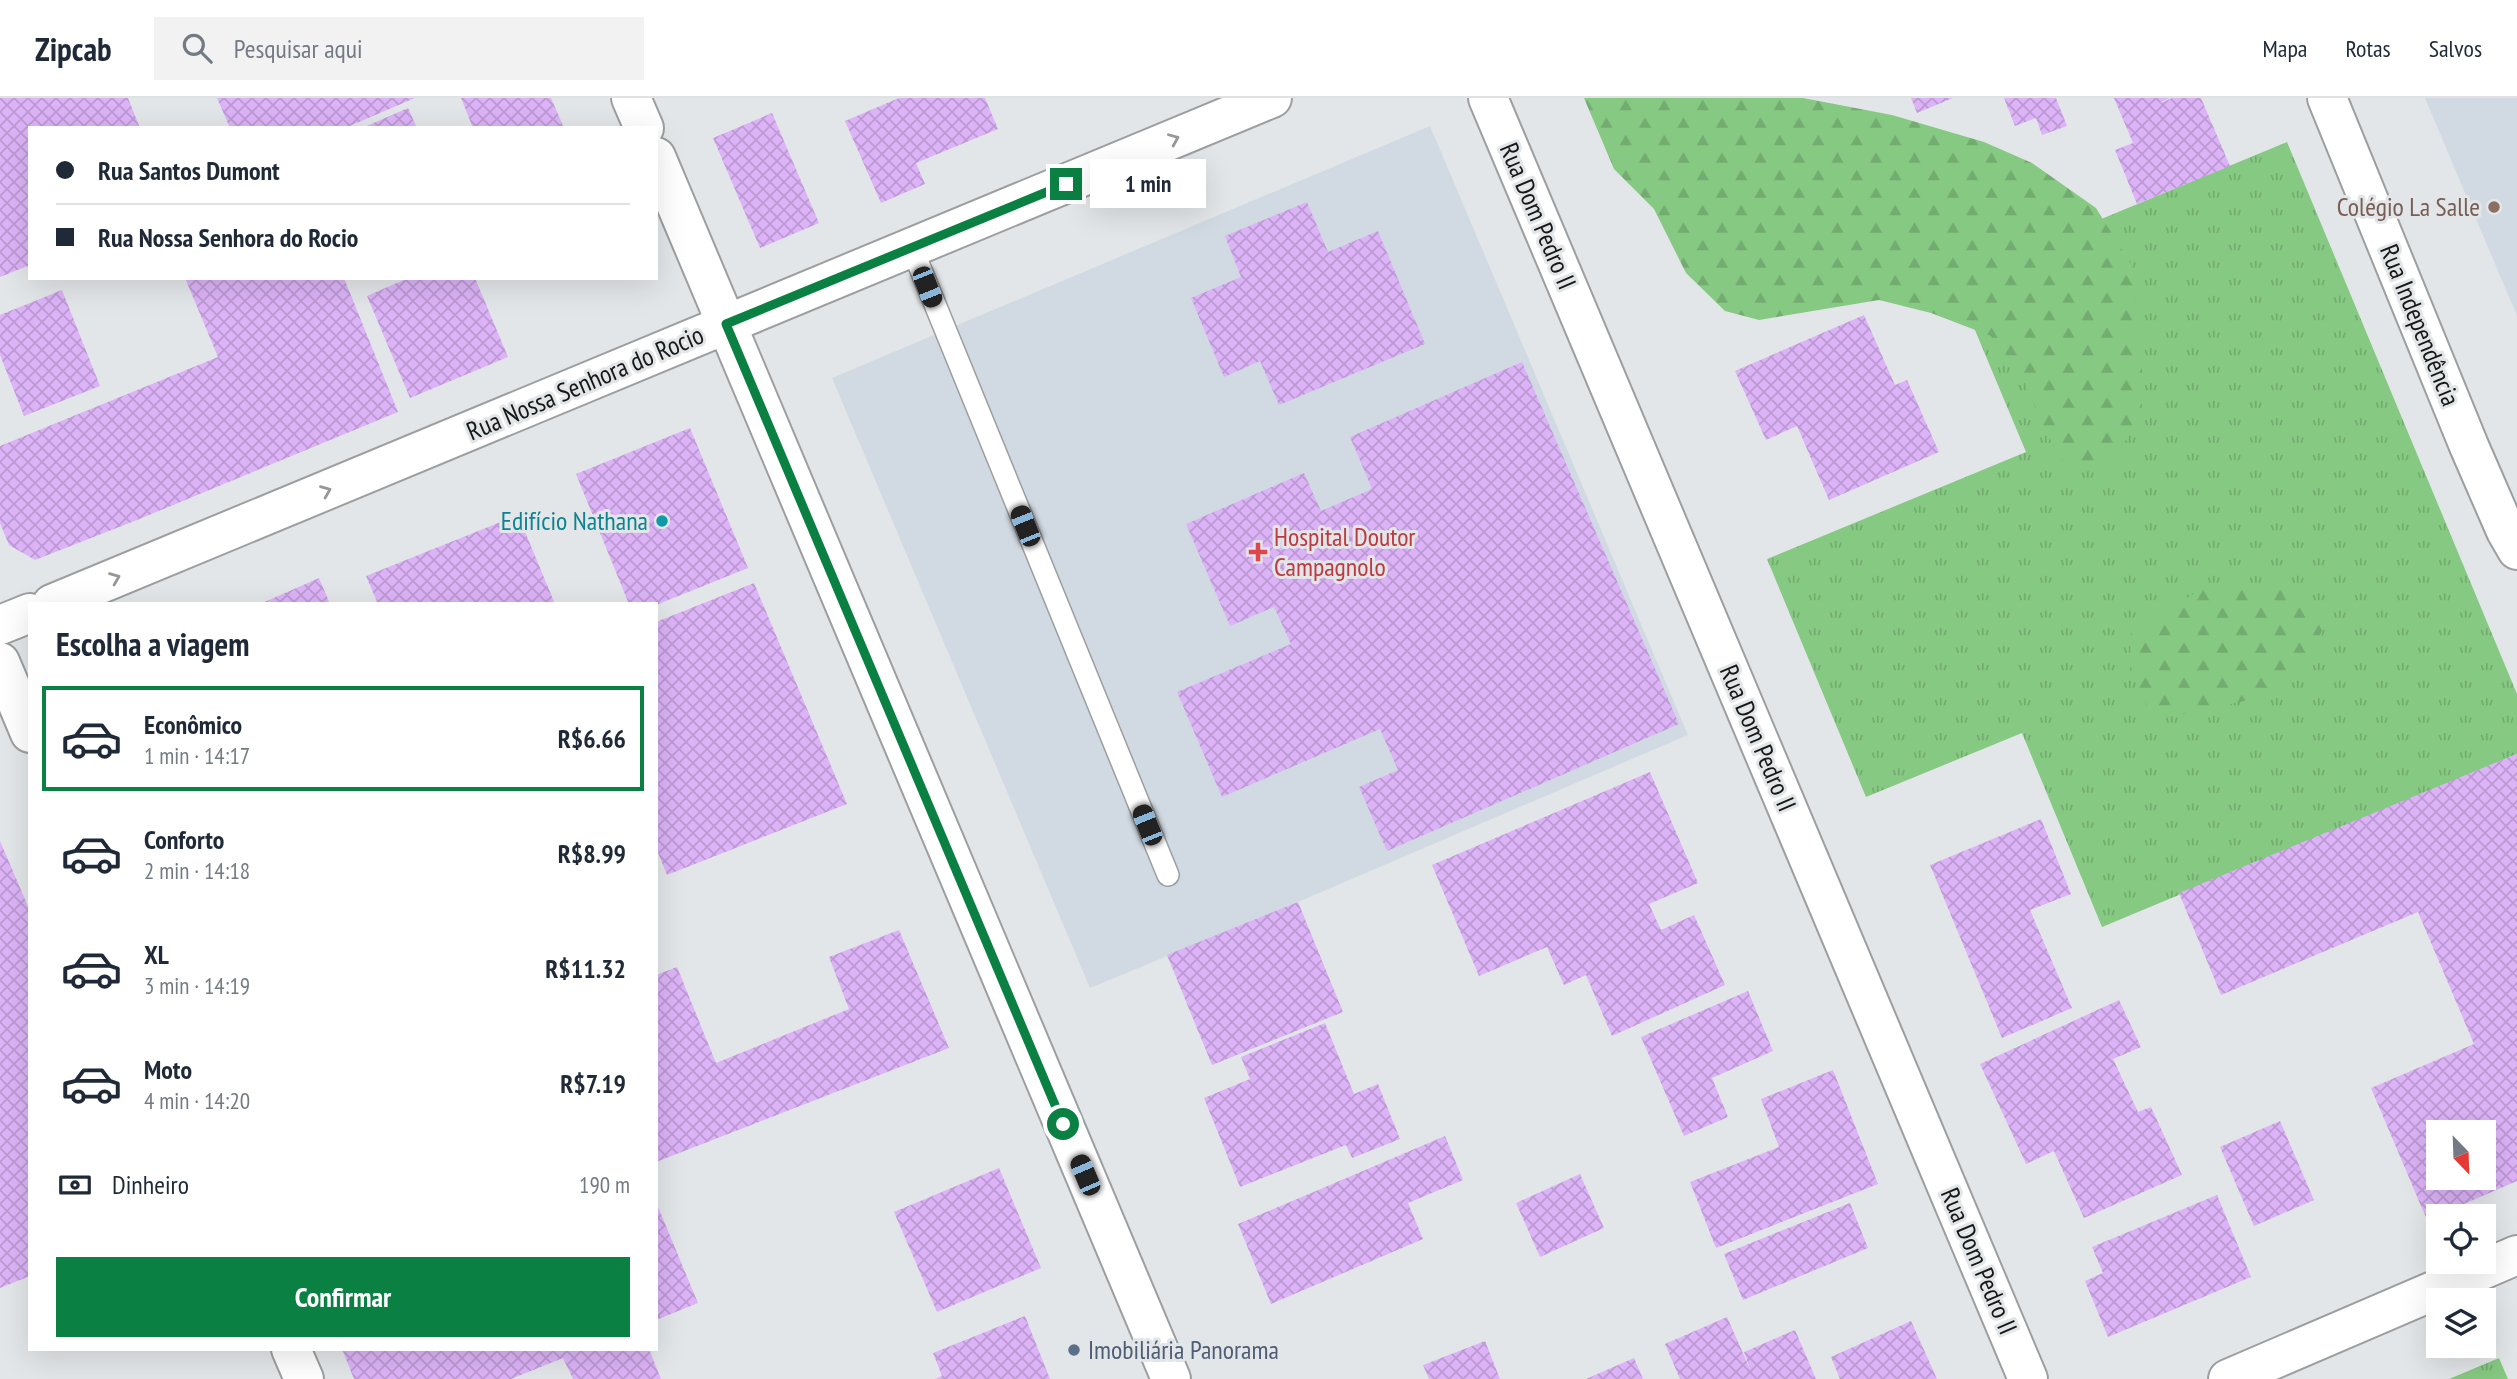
<!DOCTYPE html>
<html lang="pt">
<head>
<meta charset="utf-8">
<style>
	body { margin:0; font-family:"PT Sans Narrow",sans-serif; background:#f2f2f3; color:#1f2937; height:100vh; display:flex; flex-direction:column; font-size:26px; white-space:nowrap }
	* { box-sizing:border-box; margin:0 }
	p { font-size:23px; color:#747a83 }
	.icon { flex:none; width:38px; height:38px; fill:none; stroke:currentColor; stroke-width:2; stroke-linecap:round; stroke-linejoin:round }
	.map { position:relative; flex:1; overflow:hidden }
	.panel { position:absolute; left:28px; top:504px; width:630px; height:749px; display:flex; flex-direction:column; background:#fff; border-radius:0px; box-shadow:0 7px 28px #0002 }
	.panel>* { flex:none }
	.top-card { position:absolute; left:28px; top:28px; width:630px; height:154px; border-radius:0px; box-shadow:0 7px 28px #0002; display:grid; align-content:center; height:154px; padding:0 28px; background:#fff }
	.needle { width:46px; rotate:157deg }
	.fabs { position:absolute; left:2426px; top:1022px; display:grid; gap:14px }
	.fabs a { display:grid; place-items:center; width:70px; height:70px; border-radius:0px; background:#fff; box-shadow:0 7px 28px #0002; font-size:35px }
	.end { position:absolute; width:32px; height:32px; margin:-16px; border:9px solid #0b8043; background:#fff; box-shadow:0 0 0 4px #fff }
	.from { border-radius:50% }
	.bubble { position:absolute; height:49px; border-radius:0px; background:#fff; box-shadow:0 7px 28px #0002; font-size:23px; font-weight:800; line-height:49px; text-align:center }
	.car { position:absolute; width:21px; height:42px; margin:-21px -10px; border-radius:9px; box-shadow:0 0 5px 2px #0007; background:linear-gradient(#222 24%,#8ab4d8 0 40%,#222 0 76%,#8ab4d8 0 86%,#222 0) }
	.top-card b { display:flex; align-items:center; gap:24px; height:66px; font-size:26px }
	.top-card b+b { border-top:2px solid #e0e1e3 }
	.top-card i { width:18px; height:18px; background:#1f2937 }
	ul { padding:0; list-style:none }
	li { display:flex; align-items:center; gap:21px; height:105px; margin:0 14px 10px; padding:0 14px; border:4px solid transparent; border-radius:0px }
	li div { flex:1 }
	li b { display:block; font-size:26px }
	li em { font-style:normal; font-weight:800 }
	li.active { border-color:#0b8043 }
	li>.icon { width:63px; height:63px; stroke-width:1.5 }
	h2 { padding:0 28px; font-size:32px; line-height:84px }
	.pay { display:flex; align-items:center; gap:18px; height:77px; padding:0 28px; font-size:26px }
	.pay p { margin-inline-start:auto }
	.primary-button { display:flex; gap:14px; margin-top:auto; padding:14px 28px }
	.primary-button a { flex:1; height:80px; border-radius:0px; background:#0b8043; color:#fff; font-size:28px; font-weight:800; line-height:80px; text-align:center }
	header { display:flex; align-items:center; gap:42px; box-sizing:border-box; height:98px; padding:0 35px; background:#fff; border-bottom:2px solid #e0e1e3 }
	header strong { font-size:33px }
	nav { display:flex; gap:38px; margin-inline-start:auto; font-size:24px }
	.search { width:490px; height:63px; background:#f2f2f3; display:flex; align-items:center; gap:18px; box-sizing:border-box; padding:0 24px; border-radius:0px; color:#747a83; font-size:26px }
	.map>svg:first-child { display:block }
	.built { fill:#d1dae2 }
	.grass { fill:url(#grass-tufts) }
	.forest { fill:url(#forest-firs) }
	.building { fill:url(#building-cross-hatch); fill-rule:evenodd }
	.lines { fill:none; stroke-linecap:round; stroke-linejoin:round }
	.lane-casing { stroke:#9c9ea0; stroke-width:24 }
	.street-casing { stroke:#9c9ea0; stroke-width:42 }
	.secondary-casing { stroke:#9c9ea0; stroke-width:42 }
	.lane { stroke:#fff; stroke-width:21 }
	.street { stroke:#fff; stroke-width:38 }
	.secondary { stroke:#fff; stroke-width:38 }
	.oneway { stroke:#969797 }
	.route { stroke:#0b8043; stroke-width:9 }
	.education-dot { fill:#8d6e63; stroke:#e3e6e8; stroke-width:2.5 }
	.culture-dot { fill:#0f9aa8; stroke:#e3e6e8; stroke-width:2.5 }
	.health-dot { fill:#e0444e; stroke:#e3e6e8; stroke-width:2.5 }
	.service-dot { fill:#5c6f8a; stroke:#e3e6e8; stroke-width:2.5 }
	.labels { text-anchor:middle; stroke-width:6; stroke-linejoin:round; paint-order:stroke }
	.education-label { font-size:26px; fill:#785e54; stroke:#e3e6e8; text-anchor:end }
	.street-label { font-size:26px; fill:#161717; stroke:#e3e6e8 }
	.culture-label { font-size:26px; fill:#0d838f; stroke:#e3e6e8; text-anchor:end }
	.health-label { font-size:26px; fill:#be3a42; stroke:#e3e6e8; text-anchor:start }
	.service-label { font-size:26px; fill:#4e5e75; stroke:#e3e6e8; text-anchor:start }
</style>
</head>
<body>
<header>
<strong>Zipcab</strong>
<div class="search"><svg class="icon" aria-label="search" viewBox="0 0 24 24"><circle cx="10" cy="10" r="6"/><path d="M15 15l6 6"/></svg>Pesquisar aqui</div>
<nav><a>Mapa</a><a>Rotas</a><a>Salvos</a></nav>
</header>
<div class="map">
<svg width="2517" height="1281" viewBox="0 0 2517 1281">
	<defs>
		<pattern id="grass-tufts" width="24" height="20" patternUnits="userSpaceOnUse" patternTransform="scale(1.75)"><rect width="24" height="20" fill="#86c982"/><path d="M3 7l-1-3M5 7V3M7 7l1-3M15 17l-1-3M17 17v-4M19 17l1-3" fill="none" stroke="#73ac70"/></pattern>
		<pattern id="forest-firs" width="22" height="20" patternUnits="userSpaceOnUse" patternTransform="scale(1.75)"><rect width="22" height="20" fill="#86c982"/><path d="M5 1l3.5 6h-7zM16 11l3.5 6h-7z" fill="#73ac70"/></pattern>
		<pattern id="building-cross-hatch" width="8" height="8" patternUnits="userSpaceOnUse" patternTransform="scale(1.75)"><rect width="8" height="8" fill="#dcb3f7"/><path d="M0 0l8 8M0 8l8-8" fill="none" stroke="#bc99d3"/></pattern>
	</defs>
	<rect width="100%" height="100%" fill="#e3e6e8"/>
	<!-- built -->
	<g class="built">
		<polygon points="2425,0 2517,0 2517,218"/>
		<polygon points="1430,28 1688,637 1298,804 1090,890 832,280"/>
	</g>
	<!-- grass -->
	<g class="grass">
		<polygon points="2287,44 2517,596 2517,656 2102,829 2022,635 1866,699 1767,461 2026,354 1954,182"/>
		<polygon points="2499,1260 2508,1281 2449,1281"/>
	</g>
	<!-- forest -->
	<g class="forest">
		<polygon points="1584,0 1803,0 1892,17 1984,44 2032,65 2096,110 2132,168 2142,260 2142,309 2116,361 2084,375 2061,361 2044,330 2023,280 1991,238 1931,215 1879,202 1759,222 1725,213 1686,175 1654,111 1614,71"/>
		<polygon points="2212,485 2254,486 2305,496 2326,525 2302,570 2268,598 2154,622 2130,573 2131,533"/>
	</g>
	<!-- building -->
	<g class="building">
		<polygon points="0,0 128,0 140,30 30,30 30,167 0,179"/>
		<polygon points="217,0 415,0 345,30 230,30"/>
		<polygon points="461,0 551,0 564,30 473,30"/>
		<polygon points="899,0 985,0 998,31 916,65 925,86 881,105 845,23"/>
		<polygon points="1911,0 1953,0 1917,15"/>
		<polygon points="2004,0 2056,0 2067,28 2042,37 2036,20 2015,28"/>
		<polygon points="2114,0 2169,0 2158,6 2172,0 2201,0 2230,68 2137,106 2115,52 2133,45"/>
		<polygon points="408,10 417,30 362,30"/>
		<polygon points="772,15 819,125 760,150 713,40"/>
		<polygon points="1307,104 1328,154 1378,133 1425,246 1279,307 1260,263 1224,279 1191,200 1241,179 1225,138"/>
		<polygon points="185,180 344,180 398,314 137,422 35,462 9,447 0,425 0,348 218,259"/>
		<polygon points="408,180 475,180 508,259 410,300 367,198"/>
		<polygon points="62,192 100,288 24,318 0,257 0,217"/>
		<polygon points="1864,217 1895,287 1907,282 1939,354 1829,402 1797,328 1766,342 1735,273"/>
		<polygon points="1522,264 1679,626 1387,753 1359,689 1398,672 1380,631 1222,699 1177,594 1291,546 1274,509 1230,528 1186,426 1304,375 1321,413 1372,391 1350,339"/>
		<polygon points="690,330 748,470 656,507 629,506 576,376"/>
		<polygon points="518,417 555,506 378,506 366,478"/>
		<polygon points="319,480 330,506 260,506"/>
		<polygon points="754,485 847,706 667,777 656,750 656,524"/>
		<path d="M2517,656V1083L2427,1122L2371,990L2474,946L2418,814L2221,897L2179,795ZM2438,1034H2483V1080H2438Z"/>
		<polygon points="1650,674 1698,785 1649,806 1661,832 1694,817 1725,887 1612,938 1586,877 1564,887 1547,849 1479,878 1432,767"/>
		<polygon points="2041,721 2071,796 2030,812 2072,910 2002,940 1930,767"/>
		<polygon points="0,743 30,813 30,1178 0,1190"/>
		<polygon points="1298,804 1343,914 1212,967 1167,857"/>
		<polygon points="899,832 949,950 656,1064 656,877 677,869 716,965 849,911 829,859"/>
		<polygon points="1748,893 1773,953 1712,980 1728,1019 1684,1038 1641,939"/>
		<polygon points="2119,902 2141,949 2113,961 2138,1014 2151,1009 2182,1077 2084,1120 2054,1053 2026,1066 1980,966"/>
		<polygon points="1325,925 1354,996 1378,986 1400,1041 1352,1060 1346,1047 1240,1089 1204,1000 1250,981 1241,959"/>
		<polygon points="1833,972 1878,1086 1716,1150 1690,1084 1779,1049 1761,1001"/>
		<polygon points="2280,1023 2314,1102 2254,1128 2220,1049"/>
		<polygon points="1445,1038 1463,1082 1408,1105 1423,1141 1271,1206 1238,1126"/>
		<polygon points="999,1070 1041,1170 937,1214 894,1114"/>
		<polygon points="1580,1076 1604,1130 1540,1159 1516,1105"/>
		<polygon points="2217,1097 2251,1179 2108,1239 2085,1183 2103,1175 2092,1149"/>
		<polygon points="656,1104 698,1205 656,1222"/>
		<polygon points="1850,1105 1868,1150 1743,1202 1724,1156"/>
		<polygon points="1025,1218 1050,1281 935,1281 942,1278 933,1255"/>
		<polygon points="1727,1219 1750,1271 1744,1254 1795,1232 1816,1281 1680,1281 1665,1246"/>
		<polygon points="1911,1223 1937,1281 1840,1281 1831,1259"/>
		<polygon points="1485,1243 1500,1281 1429,1281 1423,1267"/>
		<polygon points="342,1251 649,1251 661,1281 573,1281 563,1260 511,1281 354,1281"/>
		<polygon points="1634,1260 1643,1281 1586,1281"/>
	</g>
	<g class="lines">
		<defs>
			<polyline id="lane" points="912,150 1168,777"/>
			<g id="street">
				<polyline points="2327,0 2469,348 2506,433 2517,452"/>
				<polyline points="52,506 1272,0"/>
				<polyline points="0,527 30,515"/>
				<polyline points="0,564 30,635"/>
				<polyline points="291,1251 304,1281"/>
				<polyline points="2228,1281 2517,1157"/>
			</g>
			<g id="secondary">
				<polyline points="631,0 644,30"/>
				<polyline points="1488,0 2028,1281"/>
				<polyline points="656,59 1171,1281"/>
			</g>
		</defs>
		<!-- lane casing -->
		<use href="#lane" class="lane-casing"/>
		<!-- street casing -->
		<use href="#street" class="street-casing"/>
		<!-- secondary casing -->
		<use href="#secondary" class="secondary-casing"/>
		<!-- lane -->
		<use href="#lane" class="lane"/>
		<!-- street -->
		<use href="#street" class="street"/>
		<!-- secondary -->
		<use href="#secondary" class="secondary"/>
	</g>
	<!-- one-way arrows -->
	<defs><path id="oneway-chevron" d="M-2-3.5L2.5 0L-2 3.5" fill="none" stroke-width="1.6" stroke-linecap="round" stroke-linejoin="round" transform="scale(1.75)"/></defs>
	<g class="oneway">
		<use href="#oneway-chevron" transform="translate(1174 41) rotate(-23)"/>
		<use href="#oneway-chevron" transform="translate(326 393) rotate(-22)"/>
		<use href="#oneway-chevron" transform="translate(115 480) rotate(-22)"/>
	</g>
	<g class="lines">
		<!-- route -->
		<polyline class="route" points="1063,1026 726,226 1066,86"/>
	</g>
	<!-- markers -->
	<circle class="education-dot" cx="2494" cy="109" r="7"/>
	<circle class="culture-dot" cx="662" cy="423" r="7"/>
	<path class="health-dot" d="M1254.5 443.5h7v7h7v7h-7v7h-7v-7h-7v-7h7z"/>
	<circle class="service-dot" cx="1074" cy="1252" r="7"/>
	<g class="labels">
		<!-- education labels -->
		<g class="education-label">
			<text x="2480" y="118">Colégio La Salle</text>
		</g>
		<!-- street labels -->
		<g class="street-label">
			<text transform="translate(1538 118) rotate(67)" y="9">Rua Dom Pedro II</text>
			<text transform="translate(2420 227) rotate(68)" y="9">Rua Independência</text>
			<text transform="translate(585 285) rotate(-23)" y="9">Rua Nossa Senhora do Rocio</text>
			<text transform="translate(1758 640) rotate(67)" y="9">Rua Dom Pedro II</text>
			<text transform="translate(1979 1163) rotate(67)" y="9">Rua Dom Pedro II</text>
		</g>
		<!-- culture labels -->
		<g class="culture-label">
			<text x="648" y="432">Edifício Nathana</text>
		</g>
		<!-- health labels -->
		<g class="health-label">
			<text x="1274" y="448">Hospital Doutor<tspan x="1274" dy="30">Campagnolo</tspan></text>
		</g>
		<!-- service labels -->
		<g class="service-label">
			<text x="1088" y="1261">Imobiliária Panorama</text>
		</g>
	</g>
</svg>
<div class="fabs">
<a><svg class="needle" viewBox="-14 -14 28 28"><path d="M0-13l5 13h-10z" fill="#e53935"/><path d="M0 13l5-13h-10z" fill="#747a83"/></svg></a>
<a><svg class="icon" aria-label="locate" viewBox="0 0 24 24"><circle cx="12" cy="12" r="6"/><path d="M12 2v4M12 18v4M2 12h4M18 12h4"/></svg></a>
<a><svg class="icon" aria-label="layers" viewBox="0 0 24 24"><path d="M12 4l9 5-9 5-9-5zM3 14l9 5 9-5"/></svg></a>
</div>
<i class="end from" style="left:1063px;top:1026px"></i>
<i class="end" style="left:1066px;top:86px"></i>
<div class="bubble" style="left:1090px;top:61px;width:116px">1 min</div>
<i class="car" style="left:927px;top:189px;rotate:158deg"></i>
<i class="car" style="left:1025px;top:428px;rotate:338deg"></i>
<i class="car" style="left:1147px;top:727px;rotate:338deg"></i>
<i class="car" style="left:1085px;top:1077px;rotate:337deg"></i>
<div class="top-card">
<b><i class="from"></i>Rua Santos Dumont</b>
<b><i></i>Rua Nossa Senhora do Rocio</b>
</div>
<section class="panel">
<h2>Escolha a viagem</h2>
<ul>
<li class="active"><svg class="icon" aria-label="car" viewBox="0 0 24 24"><path d="M5 17H2v-5l4-1 3-4h7l3 4 3 1v5h-3M9 17h6M6 11h13"/><circle cx="7" cy="17" r="2"/><circle cx="17" cy="17" r="2"/></svg><div><b>Econômico</b><p>1 min · 14:17</p></div><em>R$6.66</em></li>
<li><svg class="icon" aria-label="car" viewBox="0 0 24 24"><path d="M5 17H2v-5l4-1 3-4h7l3 4 3 1v5h-3M9 17h6M6 11h13"/><circle cx="7" cy="17" r="2"/><circle cx="17" cy="17" r="2"/></svg><div><b>Conforto</b><p>2 min · 14:18</p></div><em>R$8.99</em></li>
<li><svg class="icon" aria-label="car" viewBox="0 0 24 24"><path d="M5 17H2v-5l4-1 3-4h7l3 4 3 1v5h-3M9 17h6M6 11h13"/><circle cx="7" cy="17" r="2"/><circle cx="17" cy="17" r="2"/></svg><div><b>XL</b><p>3 min · 14:19</p></div><em>R$11.32</em></li>
<li><svg class="icon" aria-label="car" viewBox="0 0 24 24"><path d="M5 17H2v-5l4-1 3-4h7l3 4 3 1v5h-3M9 17h6M6 11h13"/><circle cx="7" cy="17" r="2"/><circle cx="17" cy="17" r="2"/></svg><div><b>Moto</b><p>4 min · 14:20</p></div><em>R$7.19</em></li>
</ul>
<div class="pay"><svg class="icon" aria-label="cash" viewBox="0 0 24 24"><path d="M3 7h18v10H3z"/><circle cx="12" cy="12" r="2"/></svg>Dinheiro<p>190 m</p></div>
<div class="primary-button"><a>Confirmar</a></div>
</section>
</div>
</body>
</html>
